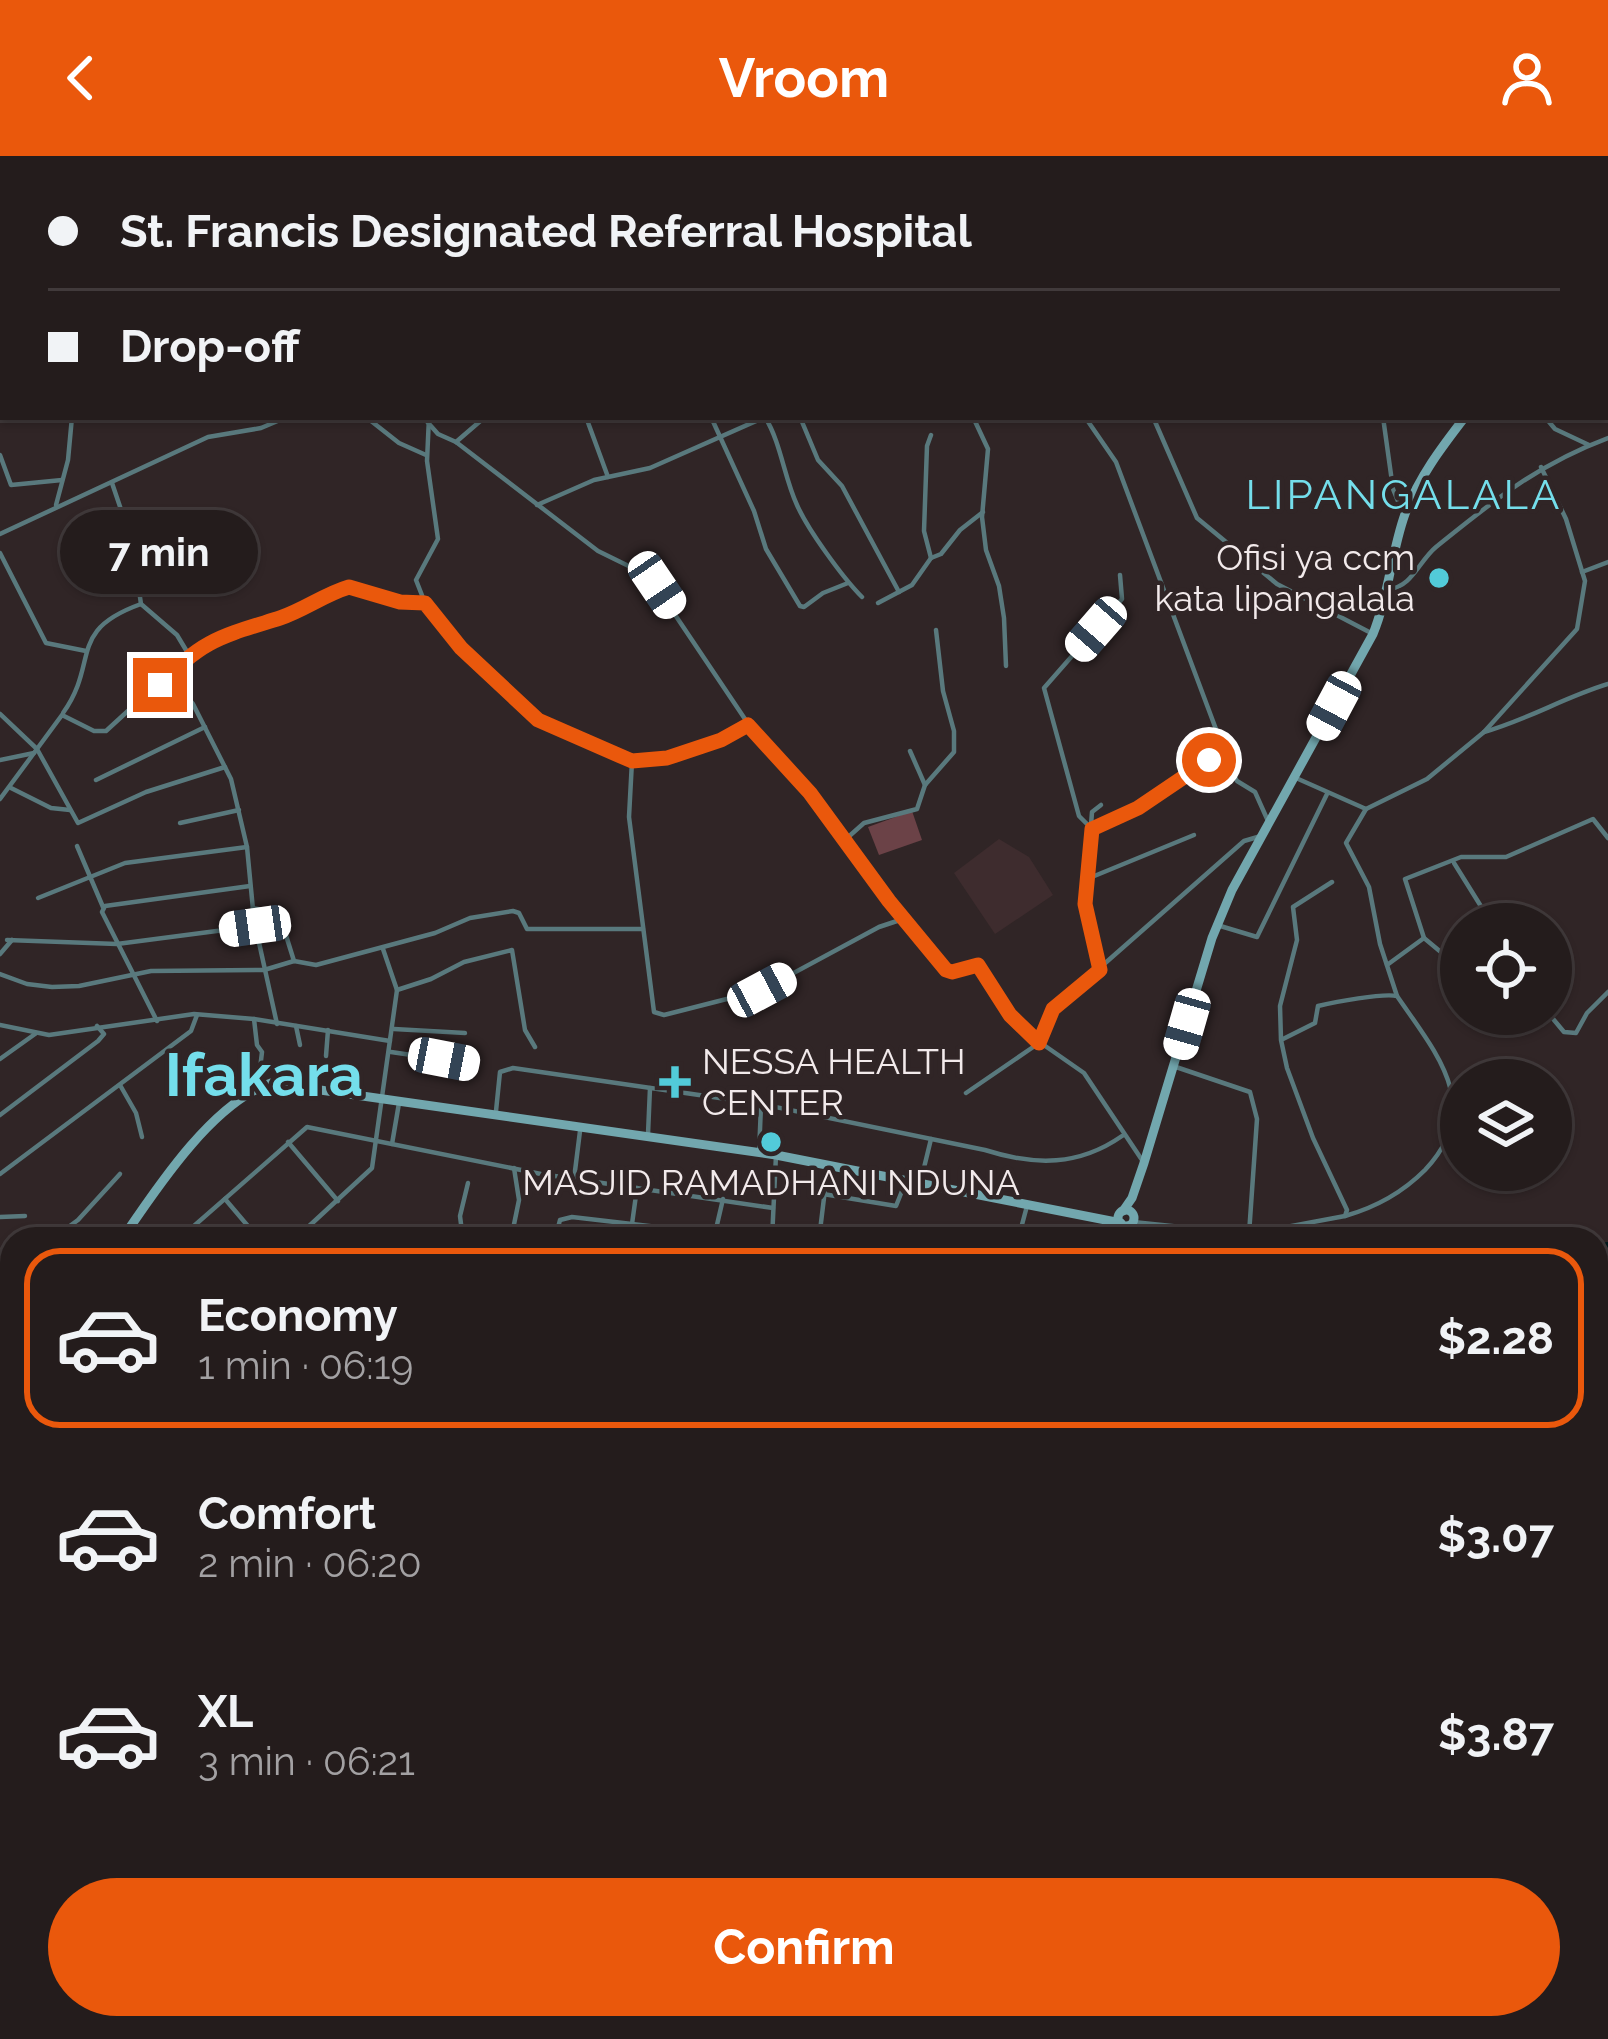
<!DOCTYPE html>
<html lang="en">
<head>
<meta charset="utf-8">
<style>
	body { margin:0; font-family:Raleway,sans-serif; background:#302929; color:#f1f3f6; height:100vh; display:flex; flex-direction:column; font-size:45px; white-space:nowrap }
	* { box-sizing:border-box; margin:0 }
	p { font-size:39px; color:#a3a1a3 }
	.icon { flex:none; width:66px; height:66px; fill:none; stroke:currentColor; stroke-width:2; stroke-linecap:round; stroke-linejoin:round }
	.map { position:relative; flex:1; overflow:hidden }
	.panel { position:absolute; left:0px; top:1071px; width:1608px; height:813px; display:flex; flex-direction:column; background:#241c1c; border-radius:36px 36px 0 0; box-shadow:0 3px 9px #0004,0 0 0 3px #413a3b }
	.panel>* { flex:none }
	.top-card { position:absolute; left:0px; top:0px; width:1608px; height:264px; box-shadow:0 3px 9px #0004,0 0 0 3px #413a3b; display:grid; align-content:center; height:264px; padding:0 48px; background:#241c1c }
	.tools { position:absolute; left:1440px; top:747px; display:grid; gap:24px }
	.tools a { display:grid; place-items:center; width:132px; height:132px; border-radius:50%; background:#241c1c; box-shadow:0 3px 9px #0004,0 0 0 3px #413a3b; font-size:60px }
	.end { position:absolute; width:54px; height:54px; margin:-27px; border:15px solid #ea580c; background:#fff; box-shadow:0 0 0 6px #fff }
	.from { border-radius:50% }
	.bubble { position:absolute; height:84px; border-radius:42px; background:#241c1c; box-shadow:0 3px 9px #0004,0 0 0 3px #413a3b; font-size:39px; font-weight:700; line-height:84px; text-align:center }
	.car { position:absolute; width:36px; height:72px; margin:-36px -18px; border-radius:15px; box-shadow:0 0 9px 3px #0007; background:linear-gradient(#fff 24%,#345 0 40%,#fff 0 76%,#345 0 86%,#fff 0) }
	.top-card b { display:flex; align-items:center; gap:42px; height:114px; font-size:45px }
	.top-card b+b { border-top:3px solid #413a3b }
	.top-card i { width:30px; height:30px; background:#f1f3f6 }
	ul { padding:21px 0 0; list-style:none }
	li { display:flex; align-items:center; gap:36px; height:180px; margin:0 24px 18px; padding:0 24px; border:6px solid transparent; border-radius:36px }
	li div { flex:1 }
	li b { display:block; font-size:45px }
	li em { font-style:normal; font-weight:700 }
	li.current { border-color:#ea580c }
	li>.icon { width:108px; height:108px; stroke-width:1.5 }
	.primary-button { display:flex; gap:24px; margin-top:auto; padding:24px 48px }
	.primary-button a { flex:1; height:138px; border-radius:72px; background:#ea580c; color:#fff; font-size:48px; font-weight:700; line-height:138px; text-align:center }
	header { display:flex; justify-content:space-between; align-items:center; height:156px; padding:0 48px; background:#ea580c; color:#fff; font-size:54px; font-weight:700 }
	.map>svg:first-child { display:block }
	.built { fill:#3e2c2e }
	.green { fill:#6b4247 }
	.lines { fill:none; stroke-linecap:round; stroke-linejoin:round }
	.river { stroke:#00191c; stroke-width:8 }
	.street { stroke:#59797d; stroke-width:4.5 }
	.secondary { stroke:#72a7ae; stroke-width:9 }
	.route { stroke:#ea580c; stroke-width:15 }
	.poi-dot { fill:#52cbd9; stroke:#302526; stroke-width:4.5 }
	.labels { text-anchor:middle; stroke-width:9; stroke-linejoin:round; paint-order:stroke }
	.poi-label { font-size:36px; fill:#f2eaeb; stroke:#302526; text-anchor:end }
	.quarter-label { font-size:42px; letter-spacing:3px; fill:#74deeb; stroke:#302526 }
	.town-label { font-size:60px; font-weight:bold; fill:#74deeb; stroke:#302526 }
</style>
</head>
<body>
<header><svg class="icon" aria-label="back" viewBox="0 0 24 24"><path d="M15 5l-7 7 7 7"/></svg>Vroom<svg class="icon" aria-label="person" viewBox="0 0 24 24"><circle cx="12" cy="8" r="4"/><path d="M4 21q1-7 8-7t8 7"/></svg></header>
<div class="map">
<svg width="1608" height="1883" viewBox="0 0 1608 1883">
	<rect width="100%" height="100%" fill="#302526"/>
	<!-- built -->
	<polygon class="built" points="999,683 1029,701 1053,739 995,778 954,717"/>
	<!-- green -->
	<polygon class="green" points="912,655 922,684 879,699 868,671"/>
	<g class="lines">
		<!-- river -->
		<g class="river">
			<polyline points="1596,1092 1608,1090"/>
			<polyline points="0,1870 12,1856"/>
			<polyline points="435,1872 437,1883"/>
			<polyline points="463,1883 497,1872 517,1883"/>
			<polyline points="597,1883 599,1873 689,1883"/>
			<polyline points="723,1883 735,1872"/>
		</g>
		<!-- street -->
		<g class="street">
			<polyline points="193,0 196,3"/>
			<polyline points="696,0 698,3"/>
			<polyline points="835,0 837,3"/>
			<polyline points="914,0 916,3"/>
			<polyline points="1097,0 1099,3"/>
			<polyline points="1418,0 1423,3"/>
			<polyline points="1444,0 1444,3"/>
			<polyline points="1465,0 1473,3"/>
			<polyline points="1599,0 1602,3"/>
			<polyline points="415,3 417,0"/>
			<polyline points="573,3 575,0"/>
			<polyline points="673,3 673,0"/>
			<polyline points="1119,3 1129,0"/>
			<polyline points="1605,6 1608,9"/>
			<polyline points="0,111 3,111"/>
			<polyline points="1605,131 1608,144"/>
			<polyline points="1605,233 1608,235"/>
			<polyline points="366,261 399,287 426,299"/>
			<polyline points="423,261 438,278 456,286 598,395 649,420 749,569 810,637 889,745 947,814 952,816 972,808 982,813 1010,859 1028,878 1084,917 1144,1007"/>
			<polyline points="429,261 427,305 438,383 416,424 425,447 461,492 538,564 567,577 632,605 667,602 721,584 749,569"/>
			<polyline points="586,261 608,321"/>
			<polyline points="711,261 754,355 766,393 800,450 804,451 823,437 848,427"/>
			<polyline points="800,261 818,304 842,330 899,436"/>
			<polyline points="973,261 988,293 982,361 986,394 999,430 1004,462 1006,510"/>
			<polyline points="1085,261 1116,306 1232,616 1237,625 1255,636 1268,665"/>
			<polyline points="1153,261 1197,362 1277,428 1373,478"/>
			<polyline points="1383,261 1393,333 1402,355"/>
			<polyline points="1545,261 1555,273 1589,289"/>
			<polyline points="456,286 485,261"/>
			<polyline points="0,299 11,329 62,324"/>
			<polyline points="112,327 132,386 141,448 177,479 189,499"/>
			<polyline points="56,349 68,304 72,261"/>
			<path d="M537,349L594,324L650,312L765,261C781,287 784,321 797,349C808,374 843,422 862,441"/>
			<polyline points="0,378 208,281 261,272 287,261"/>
			<polyline points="0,397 46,487 86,495"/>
			<polyline points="931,402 924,375 927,290 931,279"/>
			<polyline points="1582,416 1608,406"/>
			<polyline points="1120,419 1122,443 1044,532 1079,660 1092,673 1138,652 1209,604"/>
			<path d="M1389,433C1412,431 1419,405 1436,391C1493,345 1538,308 1608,282"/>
			<polyline points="878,447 912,429 931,402 941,398 960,374 983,356"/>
			<polyline points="169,519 193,548 231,623 247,691 254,764 277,868"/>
			<path d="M63,557C100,505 66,475 141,448"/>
			<polyline points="0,558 37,593 78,667 146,636 225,611"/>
			<path d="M1484,576C1527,564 1565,541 1608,528"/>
			<polyline points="910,595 925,629"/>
			<path d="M0,604L34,597L62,559L94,575H106L189,499L243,471L279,462L339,434C363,430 398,446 425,447"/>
			<polyline points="632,605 629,661 654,856 664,859 762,834 879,771 906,762"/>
			<polyline points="1296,622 1366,653 1427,623 1484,576 1577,473 1585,425 1566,363 1541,311"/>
			<polyline points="96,624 205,571"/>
			<polyline points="11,632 51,652 70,654"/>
			<polyline points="0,643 34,597"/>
			<polyline points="1366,653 1346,687 1369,731 1380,788 1397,840"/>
			<polyline points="180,667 239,654"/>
			<polyline points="846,683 864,667 917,653 925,629 954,596 954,575 943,535 936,474"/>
			<polyline points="77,690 103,751"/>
			<polyline points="1454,707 1492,768"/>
			<polyline points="1087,723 1194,679"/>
			<polyline points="38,742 125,707 247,691"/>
			<polyline points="253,752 279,757 294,805"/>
			<polyline points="1217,769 1257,781 1327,638"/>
			<polyline points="7,784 117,788 255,770"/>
			<polyline points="0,798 12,784"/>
			<polyline points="1387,809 1424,782"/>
			<polyline points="1100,814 1085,748 1092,656 1101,649"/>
			<polyline points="0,818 27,828 52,831 79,830 151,815 264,814 294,805 316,809 435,777 470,762 513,755 519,757 527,773 643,773"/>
			<polyline points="397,834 431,823 464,806 512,794 525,874 535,891"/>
			<polyline points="1461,846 1442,797 1424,782 1405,723 1461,701 1506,701 1593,663 1608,682"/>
			<polyline points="1465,858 1474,871"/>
			<polyline points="1549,858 1564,876 1576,877 1587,857 1608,836"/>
			<polyline points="254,863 257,889 262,896 260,913"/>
			<polyline points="157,865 102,756 105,750 250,730"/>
			<polyline points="0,869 49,879 194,858 254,863 390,885"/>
			<polyline points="296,870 300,889"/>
			<polyline points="394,873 465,877"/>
			<path d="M1283,883L1315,867L1318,850C1335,846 1382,837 1397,840C1436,897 1485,951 1425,1014C1402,1037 1377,1051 1345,1060"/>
			<polyline points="391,896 473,908"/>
			<polyline points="326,900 328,874"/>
			<polyline points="0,903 35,878"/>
			<polyline points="1176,911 1250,936 1257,963 1249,1078"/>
			<polyline points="120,929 136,957 142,981"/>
			<polyline points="966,937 1039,887 1053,853 1244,685 1261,680"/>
			<path d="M496,955L500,916L513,912L761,948L985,994C1035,1010 1079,1010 1122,980"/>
			<polyline points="0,959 98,885 104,878 97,870"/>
			<polyline points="648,978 650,932"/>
			<polyline points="288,986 338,1045"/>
			<polyline points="392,988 399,947"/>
			<polyline points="759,998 761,949"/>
			<polyline points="0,1018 191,875 197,859"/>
			<polyline points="574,1023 580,975"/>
			<polyline points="921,1024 931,983"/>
			<polyline points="823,1038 896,1050 906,1025"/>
			<polyline points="225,1043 259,1083"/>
			<polyline points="0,1061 25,1060"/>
			<polyline points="1133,1066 1249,1078 1345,1060 1347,1054 1313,982 1287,912 1281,884 1280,850 1297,784 1293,751 1332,726"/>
			<polyline points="632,1068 637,1032"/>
			<polyline points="1131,1068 1136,1083"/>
			<polyline points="52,1083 78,1064 120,1018"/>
			<polyline points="179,1083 307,971 541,1018 773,1052"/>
			<polyline points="295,1083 372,1012 397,834 383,793"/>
			<polyline points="452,1083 462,1076 460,1060 468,1027"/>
			<polyline points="511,1083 519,1044 514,1012"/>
			<polyline points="555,1083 560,1064 572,1061 709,1077 716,1073 723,1043"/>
			<polyline points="717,1083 718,1080"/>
			<polyline points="772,1083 776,999"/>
			<polyline points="819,1083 828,1009"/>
			<polyline points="943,1083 968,1078 1018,1083"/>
			<polyline points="1014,1083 1020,1076 1027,1050"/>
			<polyline points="0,1119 12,1111"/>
			<polyline points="0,1268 12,1271"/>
			<polyline points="1596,1272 1608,1267"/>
			<polyline points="0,1326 12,1322"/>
			<polyline points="0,1393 12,1439"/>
			<polyline points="0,1516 12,1513"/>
			<polyline points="1596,1561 1608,1571"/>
			<polyline points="1596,1593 1608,1584"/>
			<polyline points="1596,1649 1608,1668"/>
			<polyline points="0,1700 12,1664"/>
			<polyline points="0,1730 12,1727"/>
			<polyline points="1596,1767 1608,1786"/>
			<polyline points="1596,1767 1608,1757"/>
			<polyline points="0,1833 12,1823"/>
			<polyline points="0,1851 2,1850"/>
			<polyline points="950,1872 951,1883"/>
			<polyline points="964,1872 982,1883"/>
			<polyline points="1134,1872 1137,1883"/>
			<polyline points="1592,1872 1600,1883"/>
			<polyline points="765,1883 790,1872"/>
			<polyline points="1022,1883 1056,1872"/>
		</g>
		<!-- secondary -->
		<g class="secondary">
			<polyline points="1605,51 1608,46"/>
			<circle cx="1126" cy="1062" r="8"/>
			<path d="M1123,1055L1132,1042L1144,1007L1212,782L1232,734L1373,478C1389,439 1391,397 1405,358C1419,321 1441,292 1465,261"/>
			<path d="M122,1083C156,1033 212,947 271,927L776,999L1121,1067"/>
			<polyline points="0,1199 12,1194"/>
		</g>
	</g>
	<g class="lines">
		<!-- route -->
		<path class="route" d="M160,529C202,483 223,480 280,462C304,454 325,438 349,431L400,446L425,447L461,492L538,564L632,605L667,602L721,584L748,569L810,637L889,745L946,814L952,816L978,809L1010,859L1039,887L1053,853L1100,814L1085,748L1092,673L1138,652L1209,604"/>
	</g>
	<!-- markers -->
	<g class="poi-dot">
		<circle cx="1439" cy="422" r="12"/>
		<path d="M669 908h12v12h12v12h-12v12h-12v-12h-12v-12h12z"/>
		<circle cx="771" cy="986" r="12"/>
	</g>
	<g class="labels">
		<!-- poi labels -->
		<g class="poi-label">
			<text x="1415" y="414">Ofisi ya ccm<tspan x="1415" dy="41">kata lipangalala</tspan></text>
			<text x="702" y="918" text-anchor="start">NESSA HEALTH<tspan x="702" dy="41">CENTER</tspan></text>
			<text x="771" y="1039" text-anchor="middle">MASJID RAMADHANI NDUNA</text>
		</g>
		<!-- quarter labels -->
		<g class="quarter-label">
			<text x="1404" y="353">LIPANGALALA</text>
		</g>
		<!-- town labels -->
		<g class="town-label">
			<text x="264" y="940">Ifakara</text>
		</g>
	</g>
</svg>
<div class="tools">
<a><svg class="icon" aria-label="locate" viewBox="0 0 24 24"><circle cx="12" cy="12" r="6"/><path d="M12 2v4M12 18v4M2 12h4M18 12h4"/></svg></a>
<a><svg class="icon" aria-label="layers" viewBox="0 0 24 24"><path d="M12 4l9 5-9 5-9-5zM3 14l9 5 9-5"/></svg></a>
</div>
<i class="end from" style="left:1209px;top:604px"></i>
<i class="end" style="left:160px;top:529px"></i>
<div class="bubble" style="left:60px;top:354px;width:198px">7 min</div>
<i class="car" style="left:657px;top:429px;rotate:146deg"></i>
<i class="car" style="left:1096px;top:473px;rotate:221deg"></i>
<i class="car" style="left:1334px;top:550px;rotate:208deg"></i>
<i class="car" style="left:255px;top:770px;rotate:262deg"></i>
<i class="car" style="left:762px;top:834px;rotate:62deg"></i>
<i class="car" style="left:1187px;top:868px;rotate:196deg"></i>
<i class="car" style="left:444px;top:903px;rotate:101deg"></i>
<div class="top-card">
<b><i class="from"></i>St. Francis Designated Referral Hospital</b>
<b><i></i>Drop-off</b>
</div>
<section class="panel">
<ul>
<li class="current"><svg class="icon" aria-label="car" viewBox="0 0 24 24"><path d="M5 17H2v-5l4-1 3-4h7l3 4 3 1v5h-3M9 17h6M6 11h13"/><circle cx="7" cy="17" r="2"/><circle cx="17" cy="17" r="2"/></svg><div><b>Economy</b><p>1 min · 06:19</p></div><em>$2.28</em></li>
<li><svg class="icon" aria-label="car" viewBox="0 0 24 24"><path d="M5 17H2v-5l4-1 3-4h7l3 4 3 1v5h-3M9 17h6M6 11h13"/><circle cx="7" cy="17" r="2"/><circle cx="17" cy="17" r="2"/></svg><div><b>Comfort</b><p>2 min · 06:20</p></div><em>$3.07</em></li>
<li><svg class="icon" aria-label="car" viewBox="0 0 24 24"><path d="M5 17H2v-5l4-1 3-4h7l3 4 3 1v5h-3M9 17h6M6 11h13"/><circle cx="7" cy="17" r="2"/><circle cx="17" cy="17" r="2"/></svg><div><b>XL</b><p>3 min · 06:21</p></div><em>$3.87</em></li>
</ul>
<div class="primary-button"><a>Confirm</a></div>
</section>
</div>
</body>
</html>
